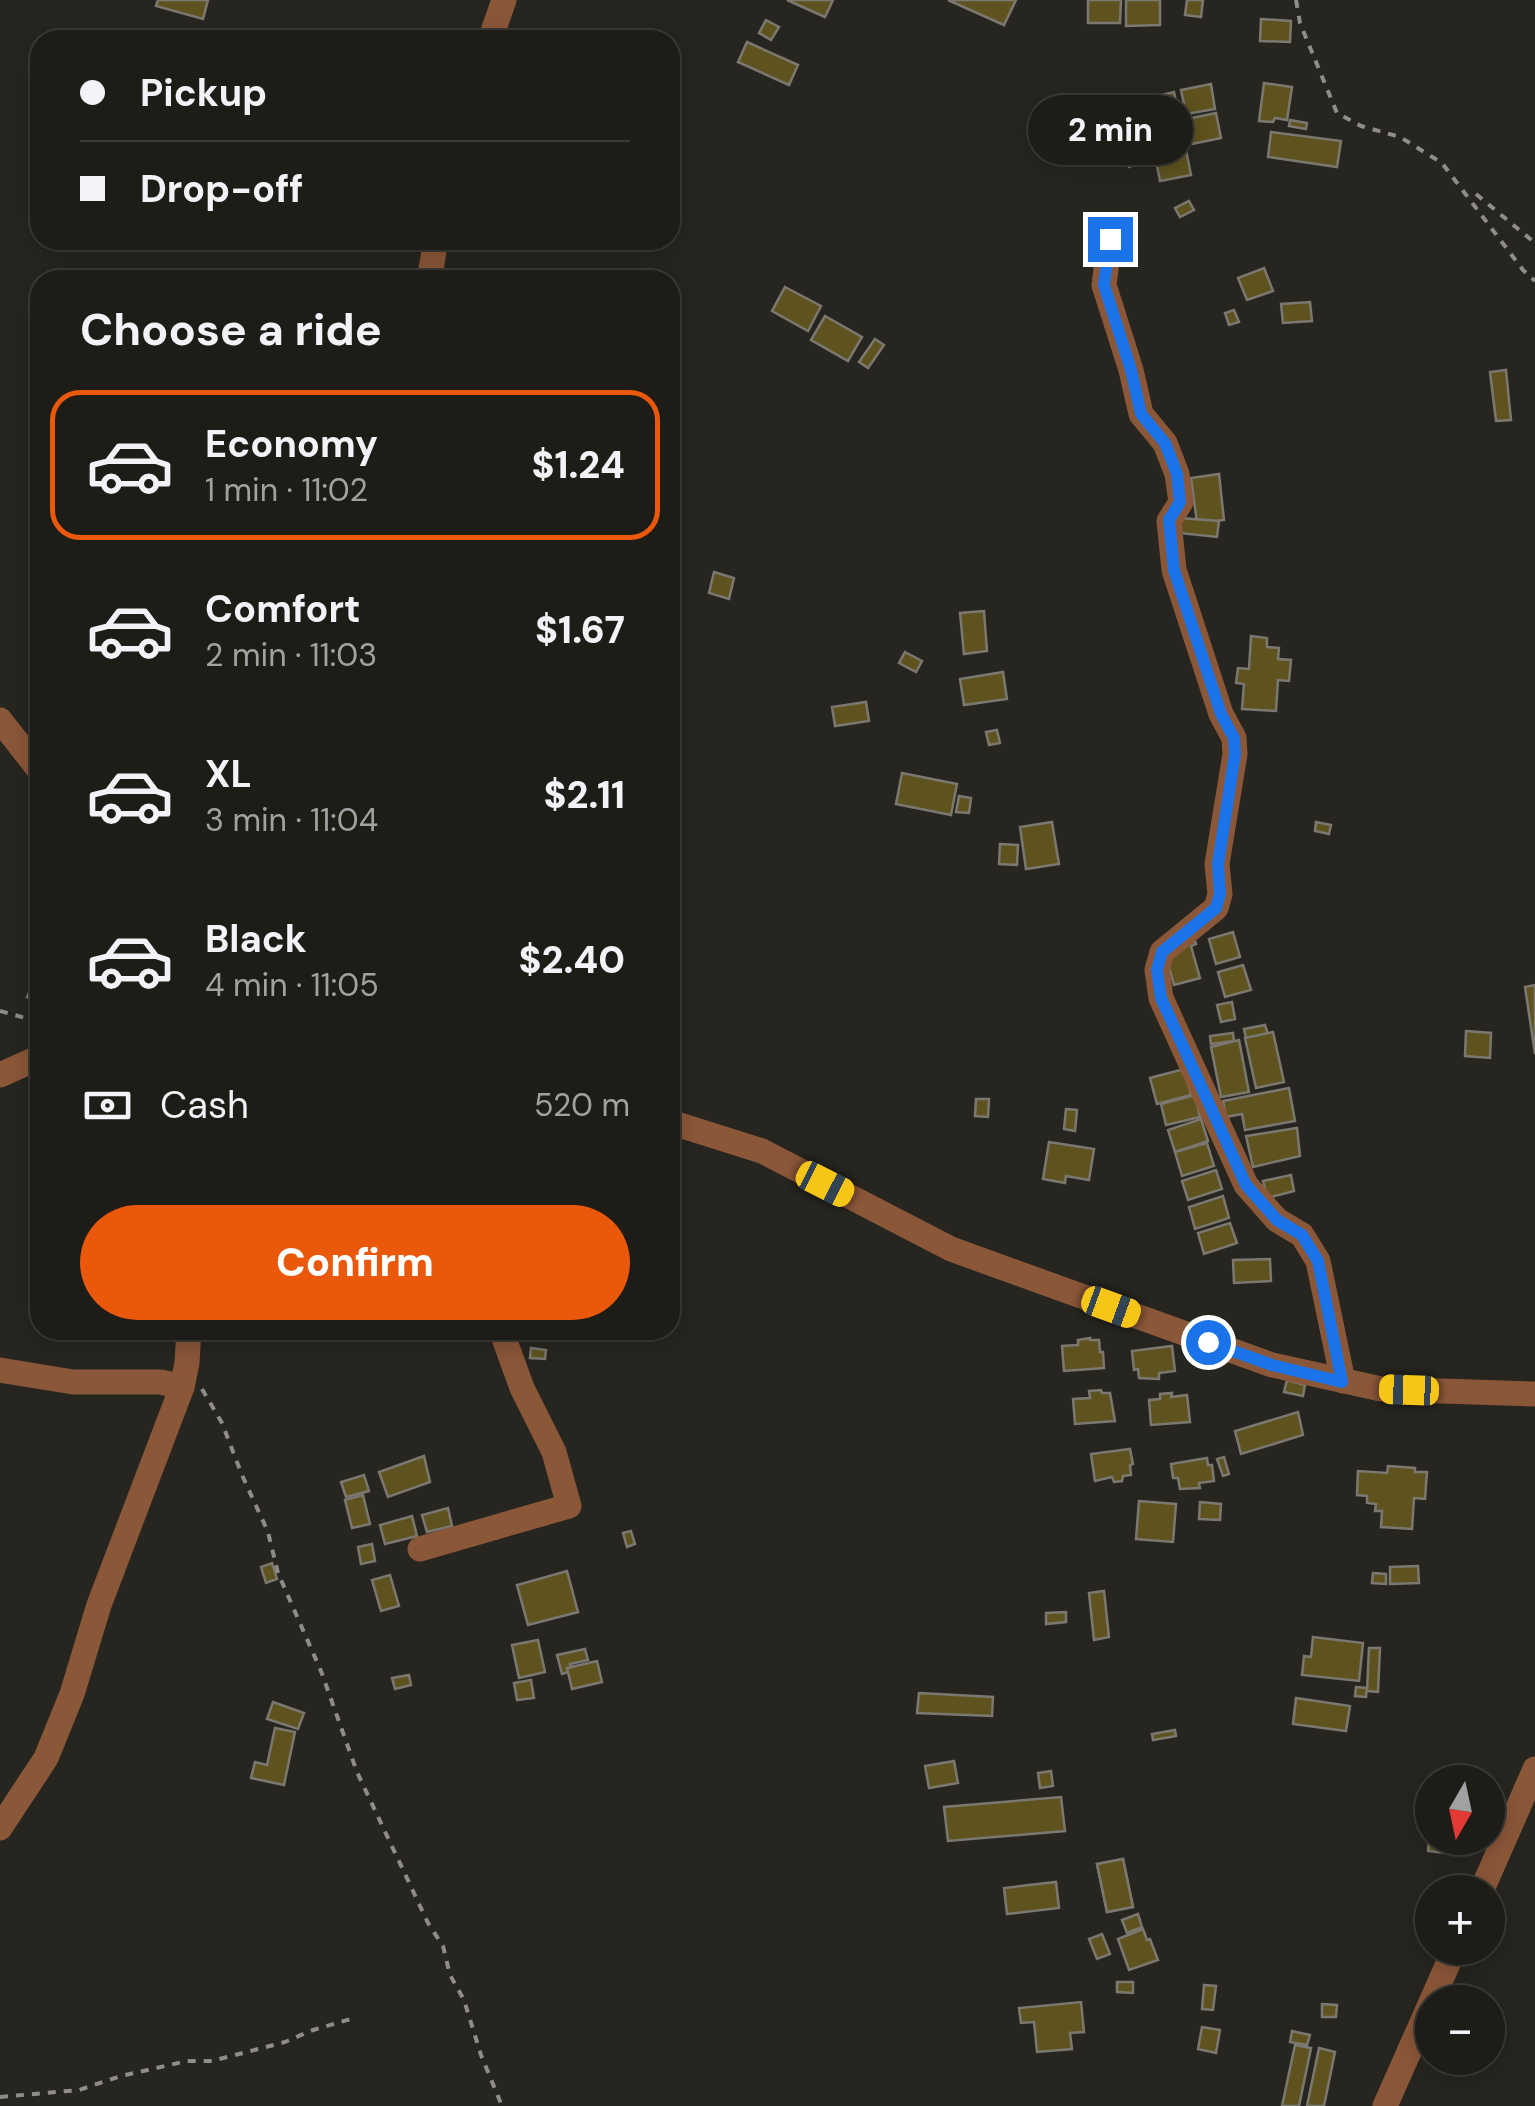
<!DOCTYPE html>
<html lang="en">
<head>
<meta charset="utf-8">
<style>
	body { margin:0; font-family:"DM Sans",sans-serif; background:#252520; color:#f1f3f6; height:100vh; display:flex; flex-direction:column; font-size:38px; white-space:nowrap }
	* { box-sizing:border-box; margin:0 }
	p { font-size:32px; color:#a0a1a1 }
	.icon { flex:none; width:55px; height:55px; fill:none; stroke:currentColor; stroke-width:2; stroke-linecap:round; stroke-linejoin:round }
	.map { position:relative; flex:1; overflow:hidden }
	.sheet { position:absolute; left:30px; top:270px; width:650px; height:1070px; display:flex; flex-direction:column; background:#1d1c17; border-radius:30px; box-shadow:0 5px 25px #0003,0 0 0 2px #3b3a36 }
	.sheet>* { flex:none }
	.banner { position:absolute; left:30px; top:30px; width:650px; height:220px; border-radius:30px; box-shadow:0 5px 25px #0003,0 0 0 2px #3b3a36; display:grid; align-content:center; height:220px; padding:0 50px; background:#1d1c17 }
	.needle { width:65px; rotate:189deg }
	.buttons { position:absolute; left:1415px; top:1765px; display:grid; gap:20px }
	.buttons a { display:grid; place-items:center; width:90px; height:90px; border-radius:50%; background:#1d1c17; box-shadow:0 5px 25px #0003,0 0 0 2px #3b3a36; font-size:50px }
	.end { position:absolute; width:45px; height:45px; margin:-22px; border:12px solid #1a73e8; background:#fff; box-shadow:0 0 0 5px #fff }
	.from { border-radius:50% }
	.bubble { position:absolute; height:70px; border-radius:35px; background:#1d1c17; box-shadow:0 5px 25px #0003,0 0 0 2px #3b3a36; font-size:32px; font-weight:800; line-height:70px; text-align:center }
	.car { position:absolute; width:30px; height:60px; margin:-30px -15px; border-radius:12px; box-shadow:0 0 8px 2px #0007; background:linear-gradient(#f5c518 24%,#345 0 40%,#f5c518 0 76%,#345 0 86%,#f5c518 0) }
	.banner b { display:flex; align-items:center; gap:35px; height:95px; font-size:38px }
	.banner b+b { border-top:2px solid #3b3a36 }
	.banner i { width:25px; height:25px; background:#f1f3f6 }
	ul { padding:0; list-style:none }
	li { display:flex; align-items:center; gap:30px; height:150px; margin:0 20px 15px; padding:0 30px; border:5px solid transparent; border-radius:30px }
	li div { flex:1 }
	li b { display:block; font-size:38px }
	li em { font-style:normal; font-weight:800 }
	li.active { border-color:#ea580c }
	li>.icon { width:90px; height:90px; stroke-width:1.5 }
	h2 { padding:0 50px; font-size:45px; line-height:120px }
	.pay { display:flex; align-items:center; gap:25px; height:110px; padding:0 50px; font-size:38px }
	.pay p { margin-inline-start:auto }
	.button { display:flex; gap:20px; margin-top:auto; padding:20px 50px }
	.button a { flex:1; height:115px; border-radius:60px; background:#ea580c; color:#fff; font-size:40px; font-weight:800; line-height:115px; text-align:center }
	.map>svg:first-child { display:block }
	.building { fill:#5e531e; stroke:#7a7870; stroke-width:2.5 }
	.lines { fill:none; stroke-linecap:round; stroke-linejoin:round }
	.path { stroke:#8f8d88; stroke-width:4; stroke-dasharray:8 8; stroke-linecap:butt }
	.minor { stroke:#8b5739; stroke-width:25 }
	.route { stroke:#1a73e8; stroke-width:12 }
</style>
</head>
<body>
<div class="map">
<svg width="1535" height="2106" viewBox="0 0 1535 2106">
	<rect width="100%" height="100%" fill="#27251f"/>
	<!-- building -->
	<g class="building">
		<polygon points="158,0 208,0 203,19 156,6"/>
		<polygon points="787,0 833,0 825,17"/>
		<polygon points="948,0 1016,0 1004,25"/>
		<polygon points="1088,0 1121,0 1120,23 1088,23"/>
		<polygon points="1126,0 1160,0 1160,25 1126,26"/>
		<polygon points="1187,0 1203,0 1201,17 1185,15"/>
		<polygon points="1261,19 1291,21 1290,42 1260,41"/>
		<polygon points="766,20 779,27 771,40 759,33"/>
		<polygon points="747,42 798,65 789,85 738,62"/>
		<polygon points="1264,83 1292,87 1287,120 1275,118 1273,122 1259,121"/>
		<polygon points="1211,84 1215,109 1186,114 1181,90"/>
		<polygon points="1174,92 1179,116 1150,123 1145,99"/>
		<polygon points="1130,100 1140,142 1120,146 1111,104"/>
		<polygon points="1216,113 1221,138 1192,144 1187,119"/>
		<polygon points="1290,120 1307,123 1306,129 1289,126"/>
		<polygon points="1180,121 1185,145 1156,151 1151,127"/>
		<polygon points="1271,132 1341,141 1337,167 1268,157"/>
		<polygon points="1139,145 1145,162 1129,167 1124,150"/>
		<polygon points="1186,150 1191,175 1160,181 1155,156"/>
		<polygon points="1189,201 1194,210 1180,217 1175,208"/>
		<polygon points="1264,268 1273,291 1247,300 1238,278"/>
		<polygon points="785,287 821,306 808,331 772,311"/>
		<polygon points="1310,302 1312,321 1283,323 1281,304"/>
		<polygon points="1234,310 1239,322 1229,325 1225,313"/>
		<polygon points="825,316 862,337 848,361 811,340"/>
		<polygon points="875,339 884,345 868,368 859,362"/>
		<polygon points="1506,370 1511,420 1496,421 1490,372"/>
		<polygon points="1219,474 1224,520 1197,523 1191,478"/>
		<polygon points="1180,518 1219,521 1217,537 1179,533"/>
		<polygon points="714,572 734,578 729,599 709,593"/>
		<polygon points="984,611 987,651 964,654 960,613"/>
		<polygon points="1251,636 1267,638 1267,647 1279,648 1278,659 1291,660 1289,681 1278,680 1276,711 1242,709 1244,684 1236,683 1238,668 1249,669"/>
		<polygon points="905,652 922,661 916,672 899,663"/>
		<polygon points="1003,672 1007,699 964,705 960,679"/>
		<polygon points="866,702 869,721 835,726 832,707"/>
		<polygon points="997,730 1000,743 989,745 986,732"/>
		<polygon points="902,773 957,784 951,815 896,804"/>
		<polygon points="959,796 971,798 969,813 956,812"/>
		<polygon points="1052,822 1059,864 1026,869 1020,827"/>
		<polygon points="1316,822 1331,825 1329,834 1315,831"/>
		<polygon points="1000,844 1018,845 1017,865 999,864"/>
		<polygon points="1191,930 1196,944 1191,946 1200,978 1174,985 1161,939"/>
		<polygon points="1233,932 1240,957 1216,964 1209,939"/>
		<polygon points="1243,965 1251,990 1225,997 1218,972"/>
		<polygon points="1535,985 1535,1054 1525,987"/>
		<polygon points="32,986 40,989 40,1002 27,997"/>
		<polygon points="1232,1002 1235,1019 1221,1022 1217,1005"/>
		<polygon points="1265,1025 1268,1034 1246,1038 1244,1029"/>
		<polygon points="1466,1031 1491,1033 1490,1058 1465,1056"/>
		<polygon points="1273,1032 1284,1082 1256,1088 1245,1038"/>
		<polygon points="1233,1033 1234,1041 1211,1044 1210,1036"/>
		<polygon points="1239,1040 1249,1092 1221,1097 1211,1047"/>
		<polygon points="1184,1069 1191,1095 1157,1104 1150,1078"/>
		<polygon points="1289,1088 1295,1121 1245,1130 1242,1114 1226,1117 1223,1101"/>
		<polygon points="1195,1095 1200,1117 1166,1125 1161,1104"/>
		<polygon points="976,1099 989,1099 988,1117 975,1116"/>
		<polygon points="1066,1109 1077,1110 1075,1131 1064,1129"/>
		<polygon points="1201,1119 1208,1141 1175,1152 1168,1130"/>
		<polygon points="1297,1128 1300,1156 1253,1167 1246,1136"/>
		<polygon points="1049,1142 1094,1149 1089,1180 1066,1176 1065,1183 1043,1179"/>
		<polygon points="1207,1143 1214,1166 1182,1176 1175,1152"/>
		<polygon points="1216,1170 1222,1189 1188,1200 1182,1181"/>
		<polygon points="1291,1175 1294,1191 1267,1198 1263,1181"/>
		<polygon points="1223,1196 1229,1218 1195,1229 1189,1207"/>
		<polygon points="1230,1223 1237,1243 1204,1254 1198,1233"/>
		<polygon points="1270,1259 1271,1281 1234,1283 1233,1260"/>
		<polygon points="1090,1338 1090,1340 1099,1340 1100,1352 1103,1352 1104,1368 1064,1371 1062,1346 1078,1345 1078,1340"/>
		<polygon points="1172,1346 1175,1371 1159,1373 1159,1379 1139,1378 1138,1369 1134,1370 1132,1351"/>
		<polygon points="531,1348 546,1350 545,1359 530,1358"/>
		<polygon points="1287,1380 1305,1385 1303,1396 1284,1392"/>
		<polygon points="1101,1390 1102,1393 1110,1393 1115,1421 1075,1424 1073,1399 1090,1398 1089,1391"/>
		<polygon points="1172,1393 1171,1397 1187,1395 1190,1422 1151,1425 1149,1400 1160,1399 1160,1394"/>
		<polygon points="1298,1412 1303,1435 1241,1454 1235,1431"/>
		<polygon points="1130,1449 1133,1464 1130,1465 1131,1475 1123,1476 1122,1481 1114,1482 1112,1477 1095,1481 1091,1454"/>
		<polygon points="424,1456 430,1482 388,1497 379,1472"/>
		<polygon points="1224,1457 1229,1474 1223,1476 1217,1459"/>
		<polygon points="1207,1458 1208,1465 1212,1465 1214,1481 1199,1483 1200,1488 1180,1489 1178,1478 1173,1478 1171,1464"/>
		<polygon points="1388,1466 1415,1468 1415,1472 1427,1472 1425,1499 1414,1498 1412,1529 1381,1527 1382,1511 1375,1511 1376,1504 1367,1503 1367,1496 1357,1495 1358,1471 1387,1473"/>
		<polygon points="364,1475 369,1491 346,1497 341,1482"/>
		<polygon points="363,1495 370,1524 352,1528 345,1500"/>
		<polygon points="1139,1501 1176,1504 1173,1542 1136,1539"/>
		<polygon points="1200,1502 1221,1504 1220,1520 1199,1519"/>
		<polygon points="448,1508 452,1526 427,1532 422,1515"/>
		<polygon points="412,1516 417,1536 385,1544 380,1525"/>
		<polygon points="631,1531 635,1544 627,1547 623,1533"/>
		<polygon points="372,1544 375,1561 361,1564 358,1547"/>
		<polygon points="272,1563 277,1579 266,1583 261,1567"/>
		<polygon points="1418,1566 1419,1583 1390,1584 1390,1567"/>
		<polygon points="567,1571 578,1612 528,1625 517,1585"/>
		<polygon points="1373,1573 1386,1574 1386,1584 1372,1583"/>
		<polygon points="390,1575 399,1606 381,1611 372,1580"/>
		<polygon points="1104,1591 1109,1637 1094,1640 1089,1593"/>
		<polygon points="1066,1612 1066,1622 1046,1624 1046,1613"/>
		<polygon points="1313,1637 1363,1643 1359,1681 1302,1675 1304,1656 1311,1657"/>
		<polygon points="538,1640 545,1672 519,1678 512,1645"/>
		<polygon points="1369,1648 1380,1648 1378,1692 1367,1691"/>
		<polygon points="585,1649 588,1660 570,1664 572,1671 562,1674 557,1655"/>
		<polygon points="597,1661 602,1682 572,1689 567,1668"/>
		<polygon points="409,1675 411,1685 395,1689 392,1678"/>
		<polygon points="531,1680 534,1698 517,1700 514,1683"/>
		<polygon points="1356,1687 1367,1688 1366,1697 1355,1696"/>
		<polygon points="919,1693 993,1697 992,1716 917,1713"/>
		<polygon points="1296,1698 1350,1706 1346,1731 1293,1724"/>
		<polygon points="273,1702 304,1713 298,1729 267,1719"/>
		<polygon points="275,1728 295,1732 284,1785 251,1778 255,1762 267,1765"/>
		<polygon points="1175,1730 1176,1736 1153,1740 1152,1734"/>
		<polygon points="954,1761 958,1783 929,1788 925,1766"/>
		<polygon points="1051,1771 1053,1786 1040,1788 1038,1773"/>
		<polygon points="1061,1797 1065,1831 948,1841 944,1807"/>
		<polygon points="1432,1813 1432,1838 1457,1838 1454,1854 1428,1851"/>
		<polygon points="1123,1859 1133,1907 1107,1912 1097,1864"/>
		<polygon points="1123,1859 1133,1907 1107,1912 1097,1864"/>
		<polygon points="1056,1882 1059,1908 1007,1914 1004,1888"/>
		<polygon points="1138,1914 1142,1927 1127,1933 1122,1920"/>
		<polygon points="1143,1929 1147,1940 1150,1939 1158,1960 1129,1970 1118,1939"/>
		<polygon points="1102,1934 1110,1954 1097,1959 1089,1939"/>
		<polygon points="1117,1982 1133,1982 1133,1993 1117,1992"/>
		<polygon points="1204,1985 1216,1986 1213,2010 1202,2009"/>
		<polygon points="1081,2002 1084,2032 1070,2033 1072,2049 1037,2052 1034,2022 1021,2023 1019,2008"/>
		<polygon points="1322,2004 1337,2005 1336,2017 1322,2017"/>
		<polygon points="1202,2027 1220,2030 1216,2053 1198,2049"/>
		<polygon points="1292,2031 1310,2035 1307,2045 1290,2042"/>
		<polygon points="1295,2045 1311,2048 1299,2106 1282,2106"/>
		<polygon points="1319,2048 1335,2052 1324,2106 1307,2106"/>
	</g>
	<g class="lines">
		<!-- path -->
		<g class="path">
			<polyline points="1296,0 1300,23 1337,113 1361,126 1400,137 1442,163 1523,270 1535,281"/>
			<polyline points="1476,194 1535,243"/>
			<polyline points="0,1011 40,1022"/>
			<polyline points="202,1389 222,1423 242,1475 268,1532 278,1573 321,1671 357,1772 428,1923 443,1946 450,1975 464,2000 481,2055 502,2106"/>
			<polyline points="0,2097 79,2090 121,2076 187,2061 212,2061 285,2042 310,2031 354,2018"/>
		</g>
		<!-- minor -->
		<g class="minor">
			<polyline points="490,40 504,0"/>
			<polyline points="1110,239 1104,285 1131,370 1141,414 1165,443 1177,474 1181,502 1169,521 1174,570 1221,714 1234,738 1235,754 1217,864 1220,894 1216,908 1162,952 1157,970 1161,998 1246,1185 1277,1220 1302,1235 1318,1261 1343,1381"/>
			<polyline points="429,280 436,240"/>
			<polyline points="0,720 40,771"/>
			<polyline points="0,1075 40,1057"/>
			<polyline points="670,1122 762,1151 951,1249 1272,1365 1381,1389 1535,1394"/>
			<polyline points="0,1370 73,1382 161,1382 182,1387"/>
			<polyline points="420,1549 569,1506 554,1452 522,1388 501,1330"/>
			<polyline points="0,1828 46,1758 72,1694 99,1605 182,1387 187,1363 189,1330"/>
			<polyline points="1481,1892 1535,1769"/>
			<polyline points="1385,2106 1455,1948"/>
		</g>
	</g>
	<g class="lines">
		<!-- route -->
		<polyline class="route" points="1110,239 1104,285 1131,370 1141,414 1165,443 1177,474 1180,502 1169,520 1174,570 1221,714 1234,738 1235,754 1218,864 1220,894 1216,908 1162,952 1157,970 1161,998 1246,1185 1277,1220 1302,1235 1318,1261 1342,1382 1272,1365 1208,1342"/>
	</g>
</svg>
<div class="buttons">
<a><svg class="needle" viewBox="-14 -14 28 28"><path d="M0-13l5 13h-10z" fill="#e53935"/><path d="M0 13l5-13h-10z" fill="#a0a1a1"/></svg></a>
<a>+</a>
<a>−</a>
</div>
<i class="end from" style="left:1208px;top:1342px"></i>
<i class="end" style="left:1110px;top:239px"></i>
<div class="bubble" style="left:1028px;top:95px;width:165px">2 min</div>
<i class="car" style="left:825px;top:1184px;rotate:117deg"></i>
<i class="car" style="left:1111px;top:1307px;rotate:110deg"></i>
<i class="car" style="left:1409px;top:1390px;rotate:272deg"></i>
<div class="banner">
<b><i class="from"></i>Pickup</b>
<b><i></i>Drop-off</b>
</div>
<section class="sheet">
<h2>Choose a ride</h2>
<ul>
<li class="active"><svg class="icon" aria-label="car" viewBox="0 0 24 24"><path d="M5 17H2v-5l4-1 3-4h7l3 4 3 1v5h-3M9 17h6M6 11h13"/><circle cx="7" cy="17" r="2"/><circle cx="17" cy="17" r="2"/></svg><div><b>Economy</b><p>1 min · 11:02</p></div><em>$1.24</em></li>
<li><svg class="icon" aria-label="car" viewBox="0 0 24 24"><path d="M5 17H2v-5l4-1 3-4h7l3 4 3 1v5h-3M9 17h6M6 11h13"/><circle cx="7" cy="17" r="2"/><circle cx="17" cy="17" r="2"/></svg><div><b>Comfort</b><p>2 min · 11:03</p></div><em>$1.67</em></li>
<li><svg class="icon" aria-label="car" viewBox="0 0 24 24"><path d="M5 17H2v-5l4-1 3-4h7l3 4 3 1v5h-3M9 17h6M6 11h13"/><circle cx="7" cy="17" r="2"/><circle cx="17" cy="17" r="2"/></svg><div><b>XL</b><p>3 min · 11:04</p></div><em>$2.11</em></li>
<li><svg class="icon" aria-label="car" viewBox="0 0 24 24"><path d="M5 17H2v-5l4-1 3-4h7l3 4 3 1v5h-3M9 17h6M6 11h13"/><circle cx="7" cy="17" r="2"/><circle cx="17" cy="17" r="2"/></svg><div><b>Black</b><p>4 min · 11:05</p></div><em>$2.40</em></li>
</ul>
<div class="pay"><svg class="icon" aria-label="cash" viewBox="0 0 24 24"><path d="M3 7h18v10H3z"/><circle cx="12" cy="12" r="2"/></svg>Cash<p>520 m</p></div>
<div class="button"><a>Confirm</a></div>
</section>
</div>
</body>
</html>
